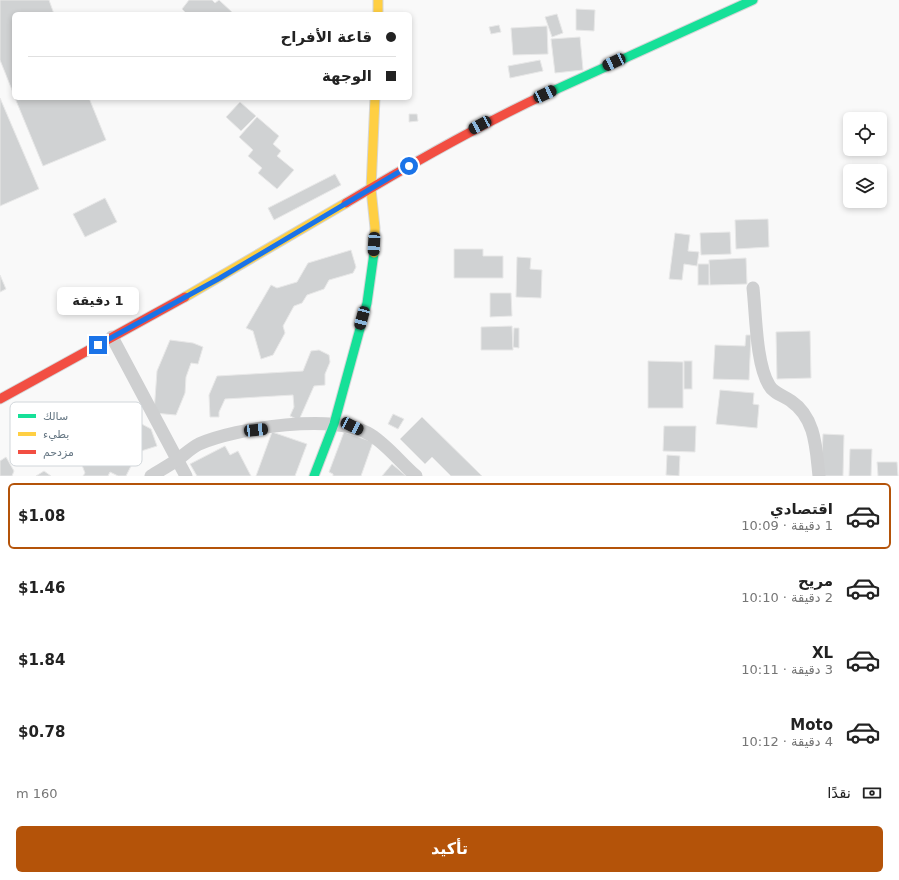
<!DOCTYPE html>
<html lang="ar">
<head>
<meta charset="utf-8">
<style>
	body { margin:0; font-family:"DejaVu Sans",Vazirmatn,sans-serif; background:#f2f2f2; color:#222; direction:rtl; height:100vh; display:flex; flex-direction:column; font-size:15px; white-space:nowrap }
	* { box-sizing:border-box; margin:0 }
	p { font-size:13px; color:#767676 }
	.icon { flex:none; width:22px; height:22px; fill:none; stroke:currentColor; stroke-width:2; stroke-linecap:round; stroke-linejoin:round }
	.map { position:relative; height:476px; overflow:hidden; direction:ltr }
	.sheet { display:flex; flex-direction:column; background:#fff; flex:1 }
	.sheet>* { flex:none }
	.top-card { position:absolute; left:12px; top:12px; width:400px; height:88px; border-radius:6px; box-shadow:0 2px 6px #0003; direction:rtl; display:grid; align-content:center; height:88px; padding:0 16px; background:#fff }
	.fabs { position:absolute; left:843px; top:112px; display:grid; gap:8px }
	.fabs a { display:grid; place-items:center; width:44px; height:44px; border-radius:6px; background:#fff; box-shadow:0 2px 6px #0003; font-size:20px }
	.end { position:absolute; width:18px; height:18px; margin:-9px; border:5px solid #1a73e8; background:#fff; box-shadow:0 0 0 2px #fff }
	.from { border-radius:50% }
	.bubble { position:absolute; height:28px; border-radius:6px; background:#fff; box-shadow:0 2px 6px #0003; font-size:13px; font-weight:800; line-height:28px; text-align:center; direction:rtl }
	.car { position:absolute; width:12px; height:24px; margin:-12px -6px; border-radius:5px; box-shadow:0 0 3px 1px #0007; background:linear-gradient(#222 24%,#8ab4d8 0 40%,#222 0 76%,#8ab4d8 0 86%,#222 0) }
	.top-card b { display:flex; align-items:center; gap:14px; height:38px; font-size:15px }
	.top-card b+b { border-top:1px solid #e0e0e0 }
	.top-card i { width:10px; height:10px; background:#222 }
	ul { padding:7px 0 0; list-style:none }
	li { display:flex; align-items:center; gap:12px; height:66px; margin:0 8px 6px; padding:0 8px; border:2px solid transparent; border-radius:6px }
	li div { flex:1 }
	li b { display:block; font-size:15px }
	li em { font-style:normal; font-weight:800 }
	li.current { border-color:#b45309 }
	li>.icon { width:36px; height:36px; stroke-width:1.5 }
	.pay { display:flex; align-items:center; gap:10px; height:44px; padding:0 16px; font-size:15px }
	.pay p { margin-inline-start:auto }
	.primary-button { display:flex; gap:8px; margin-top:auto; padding:8px 16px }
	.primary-button a { flex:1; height:46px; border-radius:6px; background:#b45309; color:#fff; font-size:16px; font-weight:800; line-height:46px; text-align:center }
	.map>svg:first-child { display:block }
	.building { fill:#d0d2d3; stroke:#e8e8e8 }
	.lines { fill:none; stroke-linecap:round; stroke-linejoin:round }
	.fast-casing { stroke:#d5d6d7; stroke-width:11 }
	.slow-casing { stroke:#d5d6d7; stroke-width:11 }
	.jam-casing { stroke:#d5d6d7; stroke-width:11 }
	.street { stroke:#cecfd0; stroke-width:13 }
	.fast { stroke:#16e098; stroke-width:9 }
	.slow { stroke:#ffcf43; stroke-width:9 }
	.jam { stroke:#f24e42; stroke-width:9 }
	.route { stroke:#1a73e8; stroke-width:5 }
	.key { fill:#fff; stroke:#d1d6da; stroke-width:1 }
	.key-label { font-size:11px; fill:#657683 }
</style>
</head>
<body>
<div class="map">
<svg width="899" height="476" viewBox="0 0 899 476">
	<rect width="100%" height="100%" fill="#f9f9f9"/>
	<!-- building -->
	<g class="building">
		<polygon points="0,0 49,0 54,14 14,14 14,95 0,60"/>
		<polygon points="189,0 212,0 215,3 219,0 233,13 187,14 182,9"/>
		<polygon points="576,9 595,10 594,31 576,30"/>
		<polygon points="557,14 563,33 552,37 545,17"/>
		<polygon points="499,25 501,32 491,34 489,27"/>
		<polygon points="547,26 548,54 513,55 511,28"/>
		<polygon points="580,37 583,70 555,73 551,39"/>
		<polygon points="540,60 543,71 510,78 508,66"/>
		<polygon points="0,98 39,189 0,206"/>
		<polygon points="15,98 89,98 106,140 43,166"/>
		<polygon points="240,102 256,116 241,131 226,117"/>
		<polygon points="409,114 417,114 418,121 409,122"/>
		<polygon points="257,117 279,136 273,144 281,151 277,156 294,170 277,189 258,173 262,168 248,156 253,150 239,137"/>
		<polygon points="335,174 341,185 274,220 268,208"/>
		<polygon points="105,198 117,222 85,237 73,214"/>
		<polygon points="768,219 769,247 736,249 735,220"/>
		<polygon points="730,232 731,254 701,255 700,233"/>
		<polygon points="675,233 690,235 688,251 699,252 697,266 684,264 682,280 669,279"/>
		<polygon points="454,249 483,249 483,256 503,256 503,278 454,278"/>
		<polygon points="351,250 356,267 353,273 329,280 324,289 307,295 302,303 294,306 283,326 285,333 273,355 261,359 253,331 246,328 271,285 277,288 297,282 308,263"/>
		<polygon points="517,257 531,258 530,269 542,270 541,298 516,297"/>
		<polygon points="746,258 747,284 710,285 709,260"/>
		<rect x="698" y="264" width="11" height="21"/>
		<polygon points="0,275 6,289 0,292"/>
		<polygon points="490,293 511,293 512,316 490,317"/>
		<polygon points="512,326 513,350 481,350 481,327"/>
		<polygon points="514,328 519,328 519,348 513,347"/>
		<polygon points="810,331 811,378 777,379 776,332"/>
		<polygon points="746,335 751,335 749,380 713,379 715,345 745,346"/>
		<polygon points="170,340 193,343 203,347 198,364 191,363 186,377 185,393 176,415 154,413 157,371"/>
		<polygon points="319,350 329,355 330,362 325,374 325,385 314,386 299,420 290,416 294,407 293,395 225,399 219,412 219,417 210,417 209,395 217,376 303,371 311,351"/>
		<polygon points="648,361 683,362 683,408 648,408"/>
		<rect x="684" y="361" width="8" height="28"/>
		<polygon points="720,390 754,393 753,404 759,405 757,428 716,424"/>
		<polygon points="393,414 404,419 398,429 388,424"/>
		<polygon points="422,417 482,476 451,476 432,457 425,464 400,439"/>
		<polygon points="138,422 151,429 157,446 138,452 126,476 118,476 110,472 108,476 83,476 85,473 82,465 92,445 107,440 116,445 126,426"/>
		<polygon points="664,426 696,426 695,452 663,451"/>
		<polygon points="272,432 307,444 295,476 256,476"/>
		<polygon points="344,432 373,442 361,476 333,476 333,474 329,472"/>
		<polygon points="823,434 844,435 843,476 821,476"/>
		<polygon points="225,446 230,455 238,451 251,476 197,476 190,464"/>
		<polygon points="850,449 872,449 871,476 849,476"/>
		<polygon points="667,455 680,456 679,476 666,475"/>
		<polygon points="6,457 14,471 12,476 0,476 0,461"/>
		<polygon points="877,462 897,462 898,476 878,476"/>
		<polygon points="392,464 406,476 382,476"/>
		<polygon points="44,471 51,476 36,476"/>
	</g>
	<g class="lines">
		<defs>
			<g id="fast">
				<polyline points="546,94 753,0"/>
				<polyline points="314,476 334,424 367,303 374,253"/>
			</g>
			<g id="slow">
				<polyline points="378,0 378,14"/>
				<polyline points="374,253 375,228 371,189 375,98"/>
				<polyline points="185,297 346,203"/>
			</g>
			<g id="jam">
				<path d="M346,203C411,164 477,126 546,94"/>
				<polyline points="0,399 185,297"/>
			</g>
		</defs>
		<!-- fast casing -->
		<use href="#fast" class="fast-casing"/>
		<!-- slow casing -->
		<use href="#slow" class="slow-casing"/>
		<!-- jam casing -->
		<use href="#jam" class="jam-casing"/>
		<!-- street -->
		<g class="street">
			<path d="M753,288C756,315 756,364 769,385C773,393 784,396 791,401C816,418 816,449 819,476"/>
			<polyline points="112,337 186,476"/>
			<path d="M151,476C159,471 168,466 177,460C184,455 191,448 199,444C235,428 337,412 371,435C387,445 401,463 416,476"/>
		</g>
		<!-- fast -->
		<use href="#fast" class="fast"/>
		<!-- slow -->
		<use href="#slow" class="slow"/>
		<!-- jam -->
		<use href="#jam" class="jam"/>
	</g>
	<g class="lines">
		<!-- route -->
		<polyline class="route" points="98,345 220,278 409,166"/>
	</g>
	<!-- legend -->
	<rect x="10" y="402" width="132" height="64" rx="6" class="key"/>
	<rect x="18" y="414" width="18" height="4" fill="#16e098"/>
	<rect x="18" y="432" width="18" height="4" fill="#ffcf43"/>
	<rect x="18" y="450" width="18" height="4" fill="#f24e42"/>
	<g class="key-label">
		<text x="43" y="420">سالك</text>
		<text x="43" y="438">بطيء</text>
		<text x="43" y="456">مزدحم</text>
	</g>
</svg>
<div class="fabs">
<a><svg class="icon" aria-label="locate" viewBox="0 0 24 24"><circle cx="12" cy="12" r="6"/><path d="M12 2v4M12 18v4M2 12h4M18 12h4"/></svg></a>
<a><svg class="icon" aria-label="layers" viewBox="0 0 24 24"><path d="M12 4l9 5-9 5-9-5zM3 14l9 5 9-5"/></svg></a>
</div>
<i class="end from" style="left:409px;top:166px"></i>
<i class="end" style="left:98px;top:345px"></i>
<div class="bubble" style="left:57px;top:287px;width:82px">1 دقيقة</div>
<i class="car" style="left:614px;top:62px;rotate:245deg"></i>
<i class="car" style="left:545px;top:94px;rotate:65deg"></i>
<i class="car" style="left:480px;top:125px;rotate:242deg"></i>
<i class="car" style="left:374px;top:244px;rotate:183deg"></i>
<i class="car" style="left:362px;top:318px;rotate:195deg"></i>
<i class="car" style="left:352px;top:426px;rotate:116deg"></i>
<i class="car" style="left:256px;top:430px;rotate:84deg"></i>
<div class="top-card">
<b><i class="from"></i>قاعة الأفراح</b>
<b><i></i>الوجهة</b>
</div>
</div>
<section class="sheet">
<ul>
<li class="current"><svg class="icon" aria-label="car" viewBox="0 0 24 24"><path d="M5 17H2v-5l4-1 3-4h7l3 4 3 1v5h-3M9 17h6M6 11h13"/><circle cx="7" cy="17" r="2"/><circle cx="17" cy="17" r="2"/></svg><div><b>اقتصادي</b><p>1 دقيقة · 10:09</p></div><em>$1.08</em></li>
<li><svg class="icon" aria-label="car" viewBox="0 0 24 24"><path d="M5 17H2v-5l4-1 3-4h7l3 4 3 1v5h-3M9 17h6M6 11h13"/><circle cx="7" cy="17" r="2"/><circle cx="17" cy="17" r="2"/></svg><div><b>مريح</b><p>2 دقيقة · 10:10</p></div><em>$1.46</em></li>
<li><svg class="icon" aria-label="car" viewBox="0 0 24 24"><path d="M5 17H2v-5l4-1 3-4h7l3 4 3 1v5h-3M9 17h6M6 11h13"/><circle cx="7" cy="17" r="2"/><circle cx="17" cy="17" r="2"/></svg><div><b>XL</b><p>3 دقيقة · 10:11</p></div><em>$1.84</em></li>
<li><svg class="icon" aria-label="car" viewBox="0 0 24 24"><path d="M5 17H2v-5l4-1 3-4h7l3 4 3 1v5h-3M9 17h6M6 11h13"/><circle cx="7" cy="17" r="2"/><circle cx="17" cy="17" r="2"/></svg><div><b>Moto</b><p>4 دقيقة · 10:12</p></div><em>$0.78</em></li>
</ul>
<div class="pay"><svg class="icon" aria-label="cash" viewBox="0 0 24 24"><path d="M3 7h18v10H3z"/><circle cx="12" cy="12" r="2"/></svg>نقدًا<p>160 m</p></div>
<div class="primary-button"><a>تأكيد</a></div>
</section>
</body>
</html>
